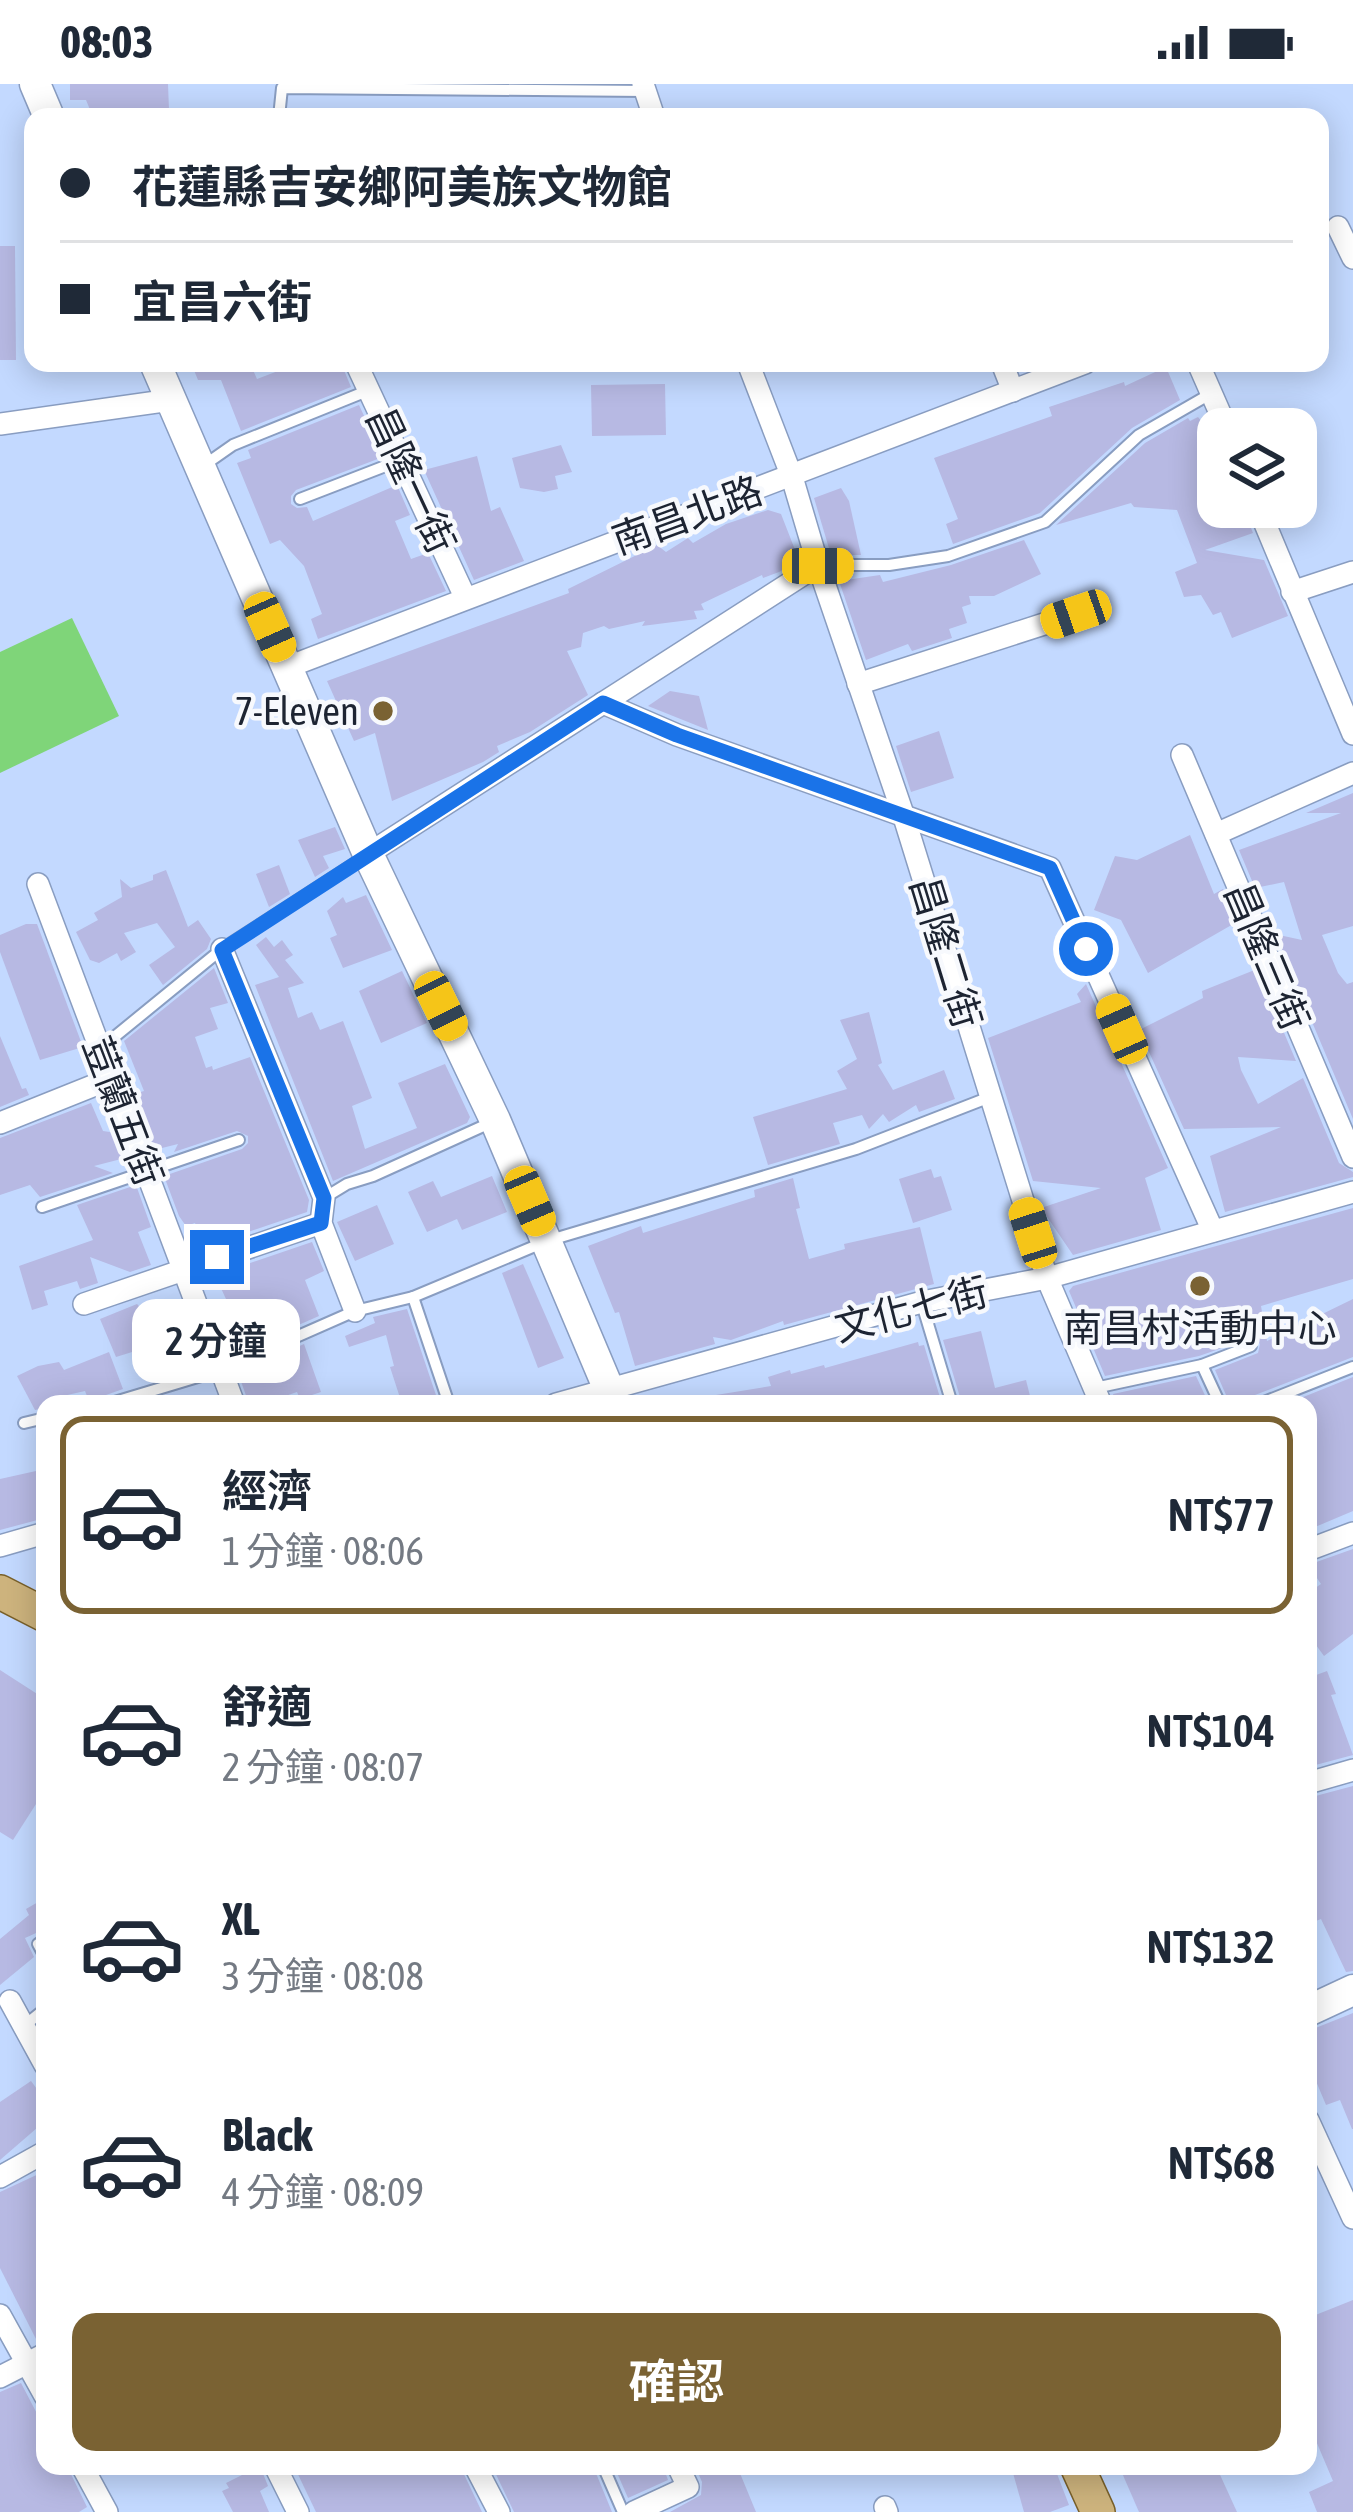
<!DOCTYPE html>
<html lang="zh-TW">
<head>
<meta charset="utf-8">
<style>
	body { margin:0; font-family:"Asap Condensed","Noto Sans TC",sans-serif; background:#f2f2f3; color:#1f2937; height:100vh; display:flex; flex-direction:column; font-size:45px; white-space:nowrap }
	* { box-sizing:border-box; margin:0 }
	p { font-size:39px; color:#747a83 }
	.icon { flex:none; width:66px; height:66px; fill:none; stroke:currentColor; stroke-width:2; stroke-linecap:round; stroke-linejoin:round }
	.map { position:relative; flex:1; overflow:hidden }
	.panel { position:absolute; left:36px; top:1311px; width:1281px; height:1080px; display:flex; flex-direction:column; background:#fff; border-radius:24px; box-shadow:0 6px 30px #0003 }
	.panel>* { flex:none }
	.top-card { position:absolute; left:24px; top:24px; width:1305px; height:264px; border-radius:24px; box-shadow:0 6px 30px #0003; display:grid; align-content:center; height:264px; padding:0 36px; background:#fff }
	.tools { position:absolute; left:1197px; top:324px; display:grid; gap:24px }
	.tools a { display:grid; place-items:center; width:120px; height:120px; border-radius:24px; background:#fff; box-shadow:0 6px 30px #0003; font-size:60px }
	.end { position:absolute; width:54px; height:54px; margin:-27px; border:15px solid #1a73e8; background:#fff; box-shadow:0 0 0 6px #fff }
	.from { border-radius:50% }
	.bubble { position:absolute; height:84px; border-radius:24px; background:#fff; box-shadow:0 6px 30px #0003; font-size:39px; font-weight:600; line-height:84px; text-align:center }
	.car { position:absolute; width:36px; height:72px; margin:-36px -18px; border-radius:15px; box-shadow:0 0 9px 3px #0007; background:linear-gradient(#f5c518 24%,#345 0 40%,#f5c518 0 76%,#345 0 86%,#f5c518 0) }
	.top-card b { display:flex; align-items:center; gap:42px; height:114px; font-size:45px }
	.top-card b+b { border-top:3px solid #e0e1e3 }
	.top-card i { width:30px; height:30px; background:#1f2937 }
	ul { padding:21px 0 0; list-style:none }
	li { display:flex; align-items:center; gap:36px; height:198px; margin:0 24px 18px; padding:0 12px; border:6px solid transparent; border-radius:24px }
	li div { flex:1 }
	li b { display:block; font-size:45px }
	li em { font-style:normal; font-weight:600 }
	li.active { border-color:#7a6233 }
	li>.icon { width:108px; height:108px; stroke-width:1.5 }
	.button { display:flex; gap:24px; margin-top:auto; padding:24px 36px }
	.button a { flex:1; height:138px; border-radius:24px; background:#7a6233; color:#fff; font-size:48px; font-weight:600; line-height:138px; text-align:center }
	.status { display:flex; justify-content:space-between; align-items:center; height:84px; padding:0 60px; background:#fff; direction:ltr }
	.status svg { height:33px; fill:currentColor }
	.map>svg:first-child { display:block }
	.green { fill:#7fd579 }
	.building { fill:#b7b9e3 }
	.lines { fill:none; stroke-linecap:round; stroke-linejoin:round }
	.lane-casing { stroke:#899dc1; stroke-width:14 }
	.street-casing { stroke:#899dc1; stroke-width:24 }
	.secondary-casing { stroke:#899dc1; stroke-width:33 }
	.primary-casing { stroke:#79602a; stroke-width:36 }
	.lane { stroke:#fff; stroke-width:10 }
	.street { stroke:#fff; stroke-width:21 }
	.secondary { stroke:#fff; stroke-width:30 }
	.primary { stroke:#cdb37d; stroke-width:33 }
	.route { stroke:#1a73e8; stroke-width:15 }
	.poi-dot { fill:#7a6233; stroke:#f7f9fd; stroke-width:4.5 }
	.labels { text-anchor:middle; stroke-width:9; stroke-linejoin:round; paint-order:stroke }
	.street-label { font-size:39px; fill:#1d2432; stroke:#f7f9fd }
	.poi-label { font-size:39px; fill:#1d2432; stroke:#f7f9fd; text-anchor:end }
</style>
</head>
<body>
<div class="status"><b>08:03</b><svg viewBox="0 0 49 12"><path d="M0 12V9h3v3zM5 12V6h3v6zM10 12V3h3v9zM15 12V0h3v12zM26 1h20v11H26zM47 4h2v5h-2z"/></svg></div>
<div class="map">
<svg width="1353" height="2428" viewBox="0 0 1353 2428">
	<rect width="100%" height="100%" fill="#c3d9ff"/>
	<!-- green -->
	<polygon class="green" points="72,534 119,632 0,689 0,568"/>
	<!-- building -->
	<g class="building">
		<polygon points="70,0 168,0 169,26 105,31 103,26 91,28 86,16 70,16"/>
		<polygon points="0,162 15,162 16,276 0,276"/>
		<polygon points="191,279 250,279 257,295 299,279 341,279 351,303 241,347 221,296 198,296"/>
		<polygon points="1166,283 1180,316 1132,344 1040,429 953,460 946,440 958,435 934,374 1052,332 1049,323 1124,298 1125,302"/>
		<polygon points="665,300 666,351 592,352 591,301"/>
		<polygon points="359,321 383,373 296,406 291,412 291,420 297,424 307,423 313,437 397,401 410,431 395,437 411,475 428,469 446,507 318,555 311,535 322,530 304,482 280,456 270,460 237,379 251,374 248,366"/>
		<polygon points="1198,333 1218,357 1218,423 1243,423 1253,449 1205,466 1264,476 1288,532 1232,554 1221,528 1213,531 1201,511 1184,513 1175,488 1197,479 1177,426 1134,423 1131,419 1056,441 1145,359 1188,334 1190,337"/>
		<polygon points="561,361 572,388 555,392 558,405 544,408 520,404 512,374"/>
		<polygon points="477,372 491,427 500,423 524,477 474,496 424,386"/>
		<polygon points="841,404 849,417 861,471 831,471 814,414"/>
		<polygon points="768,426 781,430 799,476 779,488 763,494 762,491 701,520 704,526 694,527 697,535 642,542 645,537 609,545 604,542 583,549 581,563 567,567 588,611 530,648 497,662 499,668 483,678 392,717 375,649 354,657 327,597 569,509 568,505 657,461 666,468 688,454 693,459 726,440"/>
		<polygon points="1024,456 1041,490 994,512 969,512 971,520 962,523 967,539 949,545 952,554 912,567 908,560 866,576 839,497 880,491 883,498 951,481"/>
		<polygon points="670,607 699,612 708,646 648,622"/>
		<polygon points="939,647 954,694 911,708 896,662"/>
		<polygon points="1353,709 1353,842 1322,851 1338,889 1347,900 1353,898 1353,1035 1277,855 1279,851 1302,856 1284,798 1255,804 1239,766 1341,729 1306,729"/>
		<polygon points="335,743 345,765 323,772 329,784 315,793 298,756"/>
		<polygon points="1190,751 1214,810 1223,805 1235,839 1148,889 1121,836 1094,826 1115,772 1137,776"/>
		<polygon points="279,781 290,810 269,823 256,790"/>
		<polygon points="166,786 188,843 198,836 211,855 207,865 163,901 149,881 175,863 157,839 124,849 136,868 121,877 117,869 99,879 90,876 76,848 98,836 94,829 122,813 120,795 131,804 153,796 153,791"/>
		<polygon points="366,811 392,866 343,884 330,854 337,851 327,827 343,813 346,819"/>
		<polygon points="26,840 37,840 83,963 40,976 0,868 0,851"/>
		<polygon points="266,853 274,863 282,856 293,871 285,876 304,899 288,904 298,934 312,928 320,946 343,937 372,1014 352,1022 365,1065 417,1044 398,999 445,980 470,1033 467,1039 333,1097 255,901 279,893 256,861"/>
		<polygon points="214,884 228,919 210,924 218,945 195,953 206,984 212,982 213,986 250,973 309,1116 307,1128 204,1163 195,1139 186,1142 179,1132 164,1092 242,1065 248,1059 248,1052 237,1047 174,1068 178,1060 154,1066 137,1009 144,1007 124,957"/>
		<polygon points="1257,885 1296,977 1238,973 1241,986 1258,1020 1303,994 1339,1079 1353,1088 1353,1093 1225,1128 1210,1072 1281,1043 1184,1045 1139,946 1203,914 1202,907"/>
		<polygon points="402,887 427,939 381,959 359,907"/>
		<polygon points="1086,900 1168,1084 1145,1094 1161,1146 1073,1171 1041,1124 1101,1104 1033,1097 988,954 1081,918 1077,910"/>
		<polygon points="869,928 882,979 878,981 893,1006 944,986 955,1015 919,1028 916,1021 889,1038 883,1030 869,1045 862,1031 833,1039 840,1060 768,1081 753,1033 847,1005 837,987 857,975 840,936"/>
		<polygon points="0,952 22,1005 26,1004 29,1011 0,1023"/>
		<polygon points="91,1019 103,1047 116,1049 125,1074 94,1082 113,1089 40,1113 30,1101 0,1111 0,1054"/>
		<polygon points="931,1085 934,1094 941,1092 952,1126 913,1139 899,1095"/>
		<polygon points="492,1092 507,1128 462,1146 457,1135 427,1148 408,1108 433,1097 441,1113"/>
		<polygon points="793,1094 800,1124 796,1125 809,1175 845,1165 844,1160 920,1143 934,1200 784,1241 783,1237 731,1256 713,1253 715,1260 635,1282 619,1228 615,1229 588,1162 641,1142 643,1149 755,1113 754,1106"/>
		<polygon points="136,1101 151,1143 138,1148 151,1181 130,1188 90,1173 98,1199 80,1205 77,1197 44,1207 48,1221 32,1226 19,1182 93,1156 77,1121"/>
		<polygon points="377,1121 394,1160 355,1177 337,1138"/>
		<polygon points="1353,1124 1353,1195 1261,1222 1267,1257 1353,1215 1353,1273 1255,1311 1249,1320 1230,1320 1215,1286 1258,1269 1260,1260 1254,1253 1199,1272 1105,1292 1069,1207 1073,1202"/>
		<polygon points="312,1158 324,1187 305,1196 319,1232 244,1265 233,1238 236,1237 215,1191"/>
		<polygon points="523,1180 564,1274 538,1284 502,1189"/>
		<polygon points="180,1219 199,1269 170,1279 161,1259 116,1273 100,1235 137,1220 149,1233"/>
		<polygon points="407,1225 439,1320 402,1320 390,1283 394,1282 386,1251 349,1263 345,1252 375,1239 373,1233"/>
		<polygon points="981,1247 995,1304 1026,1296 1032,1320 962,1320 943,1256"/>
		<polygon points="918,1258 919,1262 924,1261 942,1320 716,1320 716,1311 771,1302 768,1293 790,1286 791,1290 824,1281 825,1284"/>
		<polygon points="304,1260 321,1308 300,1315 297,1308 262,1320 249,1320 238,1289"/>
		<polygon points="109,1268 123,1305 89,1317 85,1307 45,1316 45,1324 35,1326 17,1292 38,1282 59,1278 64,1286"/>
		<polygon points="1196,1292 1209,1320 1116,1320 1113,1310"/>
		<polygon points="1353,1293 1353,1427 1308,1446 1308,1320 1286,1320"/>
		<polygon points="45,1385 45,1434 0,1446 0,1395"/>
		<polygon points="1353,1465 1353,1550 1324,1572 1308,1550 1308,1509 1321,1500 1308,1481"/>
		<polygon points="0,1586 45,1615 45,1706 13,1756 0,1748"/>
		<polygon points="1327,1587 1336,1610 1331,1611 1353,1671 1308,1683 1308,1594"/>
		<polygon points="1353,1702 1353,1887 1346,1888 1321,1835 1308,1840 1308,1714"/>
		<polygon points="45,1814 45,1845 25,1854 34,1873 0,1901 0,1855 29,1831 26,1825"/>
		<polygon points="1353,1929 1353,2045 1352,2045 1340,2016 1326,2021 1308,1978 1308,1947"/>
		<polygon points="31,1997 45,2016 45,2037 0,2076 0,2018"/>
		<polygon points="45,2087 45,2255 37,2257 0,2184 0,2108"/>
		<polygon points="1353,2216 1353,2428 1317,2428 1309,2408 1333,2397 1308,2338 1308,2234"/>
		<polygon points="21,2299 45,2345 45,2382 67,2382 87,2423 79,2428 0,2428 0,2308"/>
		<polygon points="260,2382 268,2402 260,2407 269,2428 233,2428 222,2407 229,2404 226,2399"/>
		<polygon points="294,2382 460,2382 482,2428 316,2428"/>
		<polygon points="492,2382 593,2382 612,2428 514,2428"/>
		<polygon points="614,2382 663,2382 668,2396 628,2414"/>
		<polygon points="695,2382 737,2382 756,2428 670,2428 701,2411 702,2398"/>
		<polygon points="1011,2382 1054,2382 1069,2421 1050,2428 1024,2428"/>
		<polygon points="1119,2382 1216,2382 1237,2428 1139,2428"/>
	</g>
	<g class="lines">
		<defs>
			<g id="lane">
				<polyline points="279,33 282,4 646,7"/>
				<polyline points="203,382 233,361 367,307 367,303"/>
				<polyline points="300,415 401,376"/>
				<polyline points="818,481 889,481 948,472 1045,438 1139,351 1212,309"/>
				<polyline points="102,963 222,865 363,774"/>
				<polyline points="324,1114 347,1100 373,1092 490,1039"/>
				<polyline points="42,1123 239,1056"/>
				<polyline points="413,1213 449,1320"/>
				<polyline points="922,1220 952,1320"/>
				<polyline points="1202,1281 1220,1320"/>
				<polyline points="1095,1304 1202,1281 1251,1262"/>
				<polyline points="108,1320 221,1286 355,1227 413,1213 547,1157 856,1065 990,1013"/>
				<polyline points="1259,1320 1353,1283"/>
				<polyline points="24,1339 45,1334"/>
				<polyline points="45,1855 38,1860 45,1873"/>
				<polyline points="24,1942 45,1925"/>
				<polyline points="603,2382 623,2428"/>
			</g>
			<g id="street">
				<polyline points="643,0 654,33"/>
				<polyline points="1338,143 1353,174"/>
				<polyline points="356,279 465,513"/>
				<polyline points="748,279 792,393 818,481 903,730 1047,1194 1101,1320"/>
				<polyline points="1002,279 1013,307"/>
				<polyline points="1198,279 1227,345"/>
				<polyline points="0,340 171,316"/>
				<polyline points="1258,423 1353,650"/>
				<polyline points="1292,508 1353,488"/>
				<polyline points="288,583 1085,279"/>
				<polyline points="858,600 1075,530"/>
				<polyline points="603,619 677,651 1050,784 1213,1147"/>
				<polyline points="1182,671 1353,1073"/>
				<polyline points="1216,750 1353,689"/>
				<polyline points="368,770 818,481"/>
				<polyline points="38,800 234,1320"/>
				<polyline points="222,865 324,1114 321,1139 355,1227"/>
				<polyline points="0,1039 110,995"/>
				<polyline points="84,1220 321,1139"/>
				<polyline points="556,1320 922,1218 1047,1194 1353,1108"/>
				<polyline points="0,1462 45,1449"/>
				<polyline points="1308,1466 1353,1449"/>
				<polyline points="1308,1699 1353,1686"/>
				<polyline points="10,1917 45,1981"/>
				<polyline points="1308,2036 1353,2134"/>
				<polyline points="0,2093 45,2068"/>
				<polyline points="0,2231 45,2312"/>
				<polyline points="0,2293 45,2270"/>
				<polyline points="82,2382 107,2428"/>
				<polyline points="275,2382 298,2428"/>
				<polyline points="475,2382 499,2428"/>
				<polyline points="885,2423 887,2428"/>
				<polyline points="634,2428 688,2403 678,2382"/>
			</g>
			<g id="secondary">
				<polyline points="35,0 49,33"/>
				<polyline points="155,279 368,770 495,1036 615,1320"/>
				<polyline points="1308,1927 1353,1906"/>
			</g>
			<g id="primary">
				<polyline points="0,1508 45,1531"/>
				<polyline points="1077,2382 1098,2428"/>
			</g>
		</defs>
		<!-- lane casing -->
		<use href="#lane" class="lane-casing"/>
		<!-- street casing -->
		<use href="#street" class="street-casing"/>
		<!-- secondary casing -->
		<use href="#secondary" class="secondary-casing"/>
		<!-- primary casing -->
		<use href="#primary" class="primary-casing"/>
		<!-- lane -->
		<use href="#lane" class="lane"/>
		<!-- street -->
		<use href="#street" class="street"/>
		<!-- secondary -->
		<use href="#secondary" class="secondary"/>
		<!-- primary -->
		<use href="#primary" class="primary"/>
	</g>
	<g class="lines">
		<!-- route -->
		<polyline class="route" points="217,1173 321,1139 324,1114 222,866 603,619 677,651 1050,784 1086,865"/>
	</g>
	<!-- markers -->
	<g class="poi-dot">
		<circle cx="383" cy="627" r="12"/>
		<circle cx="1200" cy="1202" r="12"/>
	</g>
	<g class="labels">
		<!-- street labels -->
		<g class="street-label">
			<text transform="translate(411 396) rotate(65)" y="14">昌隆一街</text>
			<text transform="translate(687 431) rotate(-20)" y="14">南昌北路</text>
			<text transform="translate(946 868) rotate(73)" y="14">昌隆二街</text>
			<text transform="translate(1267 872) rotate(67)" y="14">昌隆三街</text>
			<text transform="translate(123 1027) rotate(69)" y="14">荳蘭五街</text>
			<text transform="translate(911 1225) rotate(-14)" y="14">文化七街</text>
		</g>
		<!-- poi labels -->
		<g class="poi-label">
			<text x="359" y="641">7-Eleven</text>
			<text x="1200" y="1258" text-anchor="middle">南昌村活動中心</text>
		</g>
	</g>
</svg>
<div class="tools">
<a><svg class="icon" aria-label="layers" viewBox="0 0 24 24"><path d="M12 4l9 5-9 5-9-5zM3 14l9 5 9-5"/></svg></a>
</div>
<i class="end from" style="left:1086px;top:865px"></i>
<i class="end" style="left:217px;top:1173px"></i>
<div class="bubble" style="left:132px;top:1215px;width:168px">2 分鐘</div>
<i class="car" style="left:818px;top:482px;rotate:90deg"></i>
<i class="car" style="left:1076px;top:530px;rotate:251deg"></i>
<i class="car" style="left:270px;top:543px;rotate:156deg"></i>
<i class="car" style="left:441px;top:922px;rotate:154deg"></i>
<i class="car" style="left:1122px;top:945px;rotate:336deg"></i>
<i class="car" style="left:530px;top:1117px;rotate:157deg"></i>
<i class="car" style="left:1033px;top:1149px;rotate:342deg"></i>
<div class="top-card">
<b><i class="from"></i>花蓮縣吉安鄉阿美族文物館</b>
<b><i></i>宜昌六街</b>
</div>
<section class="panel">
<ul>
<li class="active"><svg class="icon" aria-label="car" viewBox="0 0 24 24"><path d="M5 17H2v-5l4-1 3-4h7l3 4 3 1v5h-3M9 17h6M6 11h13"/><circle cx="7" cy="17" r="2"/><circle cx="17" cy="17" r="2"/></svg><div><b>經濟</b><p>1 分鐘 · 08:06</p></div><em>NT$77</em></li>
<li><svg class="icon" aria-label="car" viewBox="0 0 24 24"><path d="M5 17H2v-5l4-1 3-4h7l3 4 3 1v5h-3M9 17h6M6 11h13"/><circle cx="7" cy="17" r="2"/><circle cx="17" cy="17" r="2"/></svg><div><b>舒適</b><p>2 分鐘 · 08:07</p></div><em>NT$104</em></li>
<li><svg class="icon" aria-label="car" viewBox="0 0 24 24"><path d="M5 17H2v-5l4-1 3-4h7l3 4 3 1v5h-3M9 17h6M6 11h13"/><circle cx="7" cy="17" r="2"/><circle cx="17" cy="17" r="2"/></svg><div><b>XL</b><p>3 分鐘 · 08:08</p></div><em>NT$132</em></li>
<li><svg class="icon" aria-label="car" viewBox="0 0 24 24"><path d="M5 17H2v-5l4-1 3-4h7l3 4 3 1v5h-3M9 17h6M6 11h13"/><circle cx="7" cy="17" r="2"/><circle cx="17" cy="17" r="2"/></svg><div><b>Black</b><p>4 分鐘 · 08:09</p></div><em>NT$68</em></li>
</ul>
<div class="button"><a>確認</a></div>
</section>
</div>
</body>
</html>
